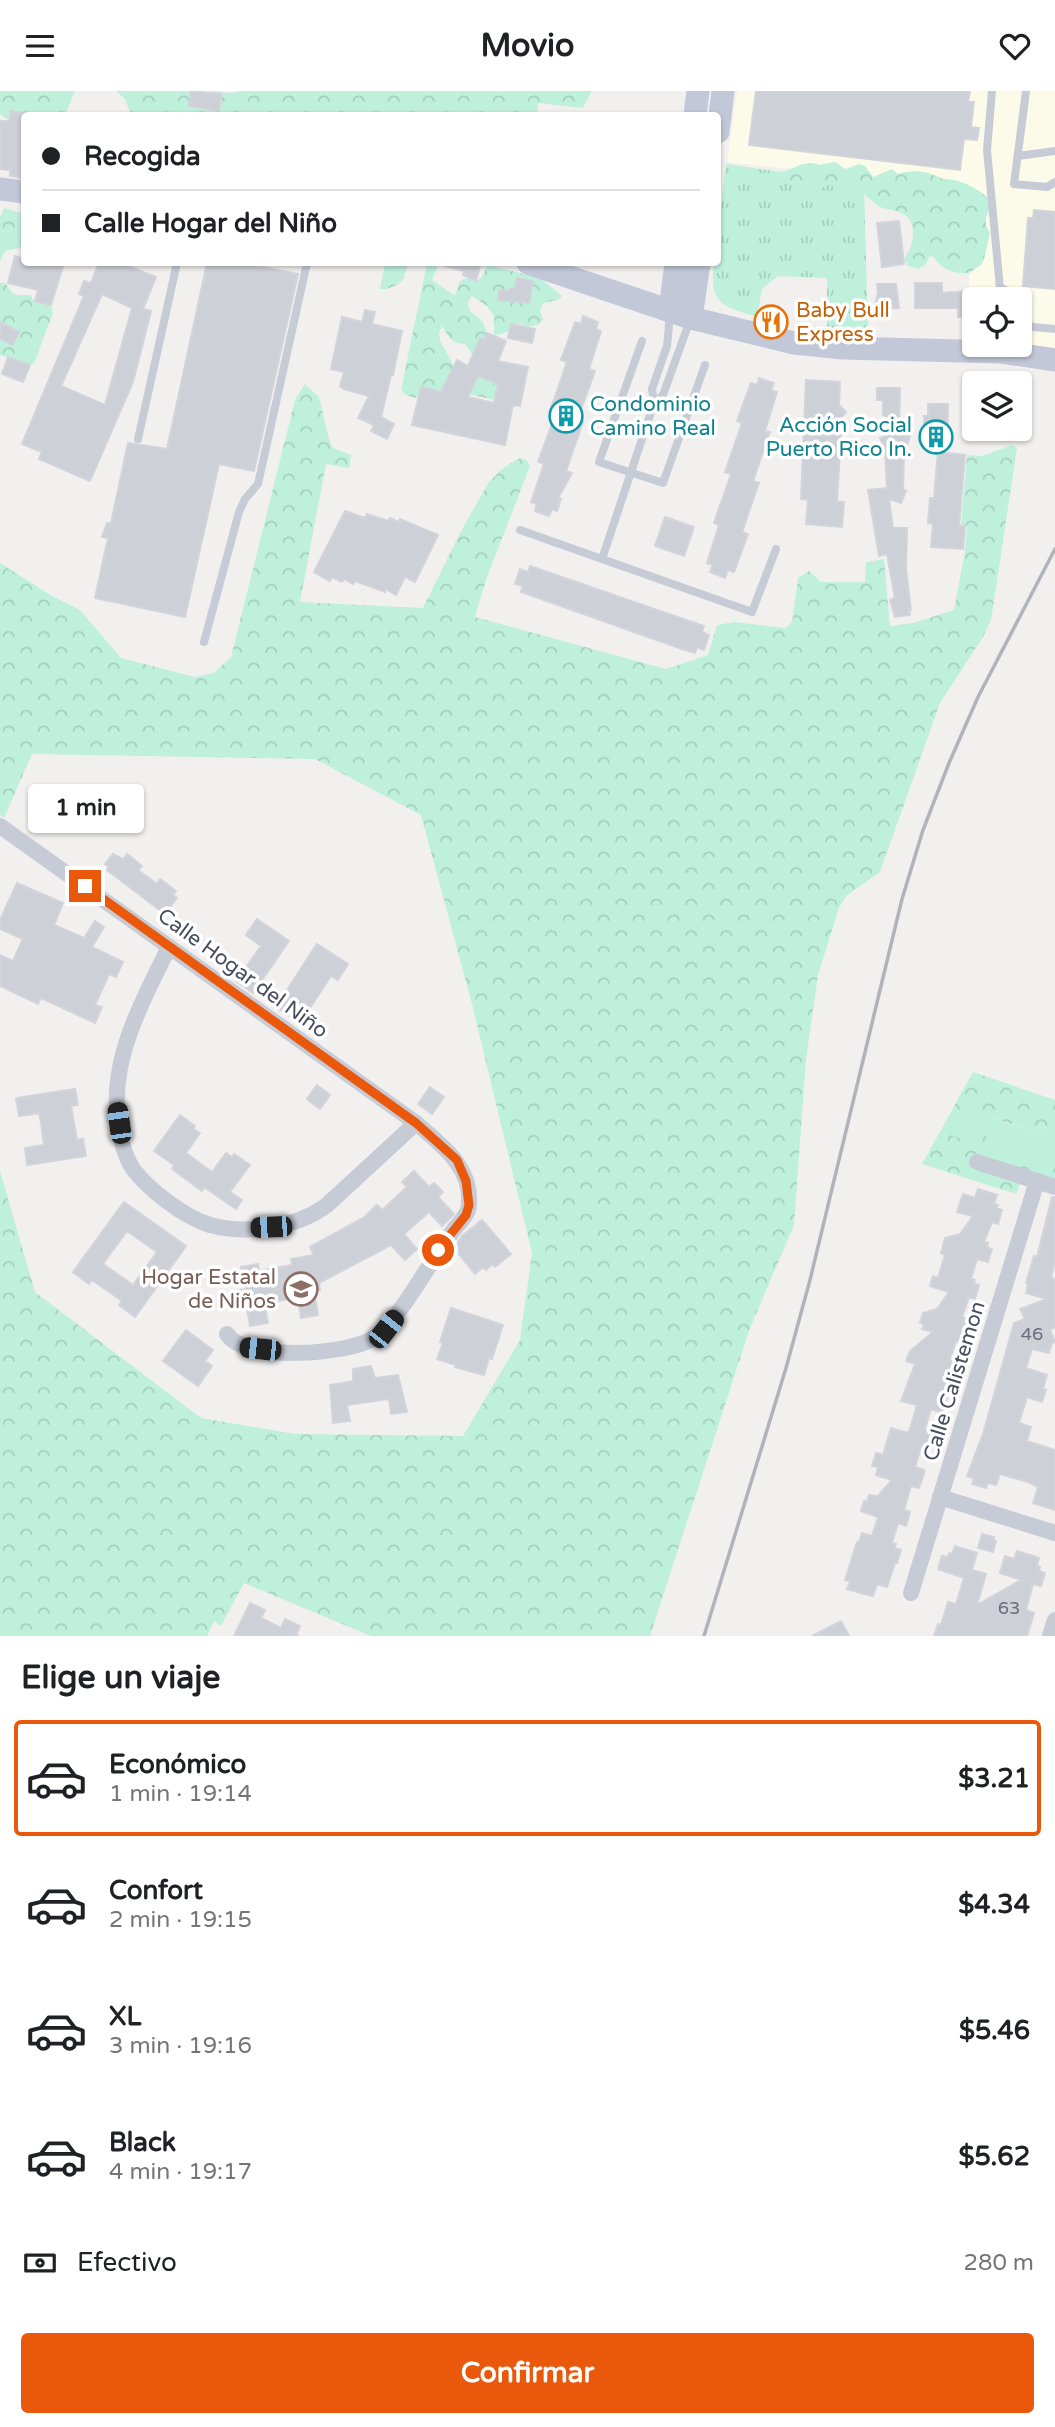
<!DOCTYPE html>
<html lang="es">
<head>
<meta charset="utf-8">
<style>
	body { margin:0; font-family:"Varela Round",sans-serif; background:#f6f6f6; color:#202124; height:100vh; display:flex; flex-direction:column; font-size:26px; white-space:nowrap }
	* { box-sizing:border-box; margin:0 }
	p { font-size:23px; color:#757577 }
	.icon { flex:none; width:38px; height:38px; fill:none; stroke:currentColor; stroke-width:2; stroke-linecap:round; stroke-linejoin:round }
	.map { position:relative; height:1545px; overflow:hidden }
	.side { display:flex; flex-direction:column; background:#fff; flex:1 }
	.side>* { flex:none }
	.hud { position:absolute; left:21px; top:21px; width:700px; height:154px; border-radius:7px; box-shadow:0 2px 5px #0004; display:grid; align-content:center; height:154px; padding:0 21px; background:#fff }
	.tools { position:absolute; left:962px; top:196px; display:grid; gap:14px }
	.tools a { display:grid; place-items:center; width:70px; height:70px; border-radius:7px; background:#fff; box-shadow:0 2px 5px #0004; font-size:35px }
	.end { position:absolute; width:32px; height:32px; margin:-16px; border:9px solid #ea580c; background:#fff; box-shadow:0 0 0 4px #fff }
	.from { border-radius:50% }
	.bubble { position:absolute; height:49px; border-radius:7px; background:#fff; box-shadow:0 2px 5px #0004; font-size:23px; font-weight:700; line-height:49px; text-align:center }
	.car { position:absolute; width:21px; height:42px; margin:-21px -10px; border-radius:9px; box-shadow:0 0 5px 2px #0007; background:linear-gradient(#222 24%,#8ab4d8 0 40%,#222 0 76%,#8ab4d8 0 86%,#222 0) }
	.hud b { display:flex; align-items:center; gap:24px; height:66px; font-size:26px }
	.hud b+b { border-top:2px solid #e0e0e0 }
	.hud i { width:18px; height:18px; background:#202124 }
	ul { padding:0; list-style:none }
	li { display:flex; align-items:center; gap:21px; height:116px; margin:0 14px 10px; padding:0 7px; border:4px solid transparent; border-radius:7px }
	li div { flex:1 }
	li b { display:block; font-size:26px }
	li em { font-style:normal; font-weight:700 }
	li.current { border-color:#ea580c }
	li>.icon { width:63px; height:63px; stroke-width:1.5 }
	h2 { padding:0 21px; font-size:32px; line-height:84px }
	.pay { display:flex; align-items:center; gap:18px; height:77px; padding:0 21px; font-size:26px }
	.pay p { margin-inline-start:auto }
	.button { display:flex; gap:14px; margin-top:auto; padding:14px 21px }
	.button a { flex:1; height:80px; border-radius:7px; background:#ea580c; color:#fff; font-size:28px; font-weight:700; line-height:80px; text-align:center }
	header { display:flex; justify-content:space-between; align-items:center; height:91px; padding:0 21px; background:#fff; font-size:32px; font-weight:700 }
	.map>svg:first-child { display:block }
	.commercial { fill:#fcfbe9; fill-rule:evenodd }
	.grass { fill:url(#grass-tufts) }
	.forest { fill:url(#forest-crowns) }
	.pitch { fill:#bef0dc }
	.building { fill:#ced0d7; stroke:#d3d4db; stroke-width:2; fill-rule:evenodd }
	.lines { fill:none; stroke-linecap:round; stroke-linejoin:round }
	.service { stroke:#c6cbd6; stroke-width:8 }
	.minor { stroke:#c6cbd6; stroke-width:16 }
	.secondary { stroke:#c2c8d8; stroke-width:23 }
	.rail { stroke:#b1b3ba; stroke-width:3.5 }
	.route { stroke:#ea580c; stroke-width:9 }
	.labels { text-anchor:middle; stroke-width:7; stroke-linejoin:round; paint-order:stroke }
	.number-label { font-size:18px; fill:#696e7c }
	.food-label { font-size:21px; fill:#c56008; stroke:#fff; text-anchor:start }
	.culture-label { font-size:21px; fill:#0d838f; stroke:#fff; text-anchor:start }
	.street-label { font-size:21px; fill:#474e5d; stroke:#fff }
	.education-label { font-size:21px; fill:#785e54; stroke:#fff; text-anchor:end }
</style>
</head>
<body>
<header><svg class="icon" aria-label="menu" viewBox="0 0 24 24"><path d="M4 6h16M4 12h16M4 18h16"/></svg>Movio<svg class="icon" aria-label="heart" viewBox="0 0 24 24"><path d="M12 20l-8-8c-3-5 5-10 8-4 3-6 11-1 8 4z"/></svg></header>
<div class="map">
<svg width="1055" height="1545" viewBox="0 0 1055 1545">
	<defs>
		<pattern id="grass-tufts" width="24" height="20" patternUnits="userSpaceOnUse" patternTransform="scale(1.75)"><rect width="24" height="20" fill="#bef0dc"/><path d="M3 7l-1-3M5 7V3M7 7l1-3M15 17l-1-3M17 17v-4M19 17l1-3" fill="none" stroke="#a5cfbf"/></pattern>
		<pattern id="forest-crowns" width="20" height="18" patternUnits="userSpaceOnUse" patternTransform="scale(1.75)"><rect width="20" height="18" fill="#bef0dc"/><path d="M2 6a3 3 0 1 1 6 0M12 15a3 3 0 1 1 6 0" fill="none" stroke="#a5cfbf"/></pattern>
	</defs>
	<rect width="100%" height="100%" fill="#f2f0ef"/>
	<!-- commercial -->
	<path class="commercial" d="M737,0H1055V257L971,254L967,121L946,94L727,71ZM975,208H1020V254H975Z"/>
	<!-- grass -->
	<path class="grass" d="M726,73L864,93L868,244L827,241V187L778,185L762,198L757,226C721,215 709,213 714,172H718V141Z"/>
	<!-- forest -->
	<g class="forest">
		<polygon points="0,0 75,0 65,24 30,24 12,20 10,30 0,23"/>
		<polygon points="116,0 190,0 205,4 210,0 229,2 244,0 592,0 583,17 538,12 537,24 131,24 125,8"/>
		<path d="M835,71L845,78L859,73L865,75L873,86L892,78L898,83C915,78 926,80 941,87C946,89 953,88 958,90C971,94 982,101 992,110L986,127V135L990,142L984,168L981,174L969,182C954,183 941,179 933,165L929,166L926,173L918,178L908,175L904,168C914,155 920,128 899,121C892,118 886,119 878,115C871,110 864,101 856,99C845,96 840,100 829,94L815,99L780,87L782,81L803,73L813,72L820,74Z"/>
		<polygon points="4,117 24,123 24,156 5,160 0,170 0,126"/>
		<polygon points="385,172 408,172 404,187 399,193 387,198 380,198"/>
		<path d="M427,172H439L432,189L455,205L460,190L466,187L476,190L481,187L488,174L540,187L562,205L558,209L543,212L540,220L543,229L538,234L525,236L522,233H512L510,240L494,245V225L487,215L472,205L468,211L469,219L483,231L487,242L484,249L480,248L473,264L465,253C451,252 449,246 442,235L439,241L440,250L454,275L449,286L460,304L420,296L418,305L415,307L406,304L401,299Z"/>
		<path d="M0,192H5C15,207 16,204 32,204V208L51,214L53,222L34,272L30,274L0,264Z"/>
		<polygon points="478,285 523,296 524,299 498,295 494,309 469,303"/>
		<polygon points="305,293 319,306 330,352 333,357 351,364 349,377 326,373 300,511 423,517 461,440 489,391 502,378 520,367 526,369 530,375 486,489 475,526 666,578 708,564 717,534 734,531 785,537 792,531 798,487 809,480 821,491 865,491 866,471 884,468 890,535 913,532 954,519 965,460 967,435 961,433 967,364 982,365 1012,354 1017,357 991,529 983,546 940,612 880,781 846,805 839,817 818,884 806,968 794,1134 750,1237 650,1545 371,1545 244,1492 221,1535 214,1530 207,1545 0,1545 0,1080 35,1201 201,1327 295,1343 463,1345 520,1249 532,1162 472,913 421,724 315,668 32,663 4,727 0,724 0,472 52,505 80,519 121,567 195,586 214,582 231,566 295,309"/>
		<polygon points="973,981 1055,1009 1055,1046 992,1027 984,1060 1047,1080 1055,1058 1055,1088 1025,1078 1016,1103 922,1073"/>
	</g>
	<!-- pitch -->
	<g class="pitch">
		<path d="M961,1015L979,1020C983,1032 980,1042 971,1050L952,1045Z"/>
		<polygon points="991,1027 1055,1046 1055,1058 1048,1081 983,1060"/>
	</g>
	<!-- building -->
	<g class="building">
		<polygon points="191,0 222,3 219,20 189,15"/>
		<polygon points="756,0 970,0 968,11 974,11 971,36 979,37 977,49 964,48 960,79 749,54"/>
		<polygon points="11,20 24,22 24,87 10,85 10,79 0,78 0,30 9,30"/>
		<polygon points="1034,119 1055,121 1055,198 1023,195 1028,127 1033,127"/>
		<polygon points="899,130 904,173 882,176 877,132"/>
		<polygon points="15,165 24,168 24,172 64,172 51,214 35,210 38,199 8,192"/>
		<path d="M99,172H121L156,186L143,218L151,220L133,291L90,390L39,368L42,361L22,353L84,205L79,203L84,190L91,192ZM102,203L132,217L105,314L61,295Z"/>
		<polygon points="207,172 242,172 298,183 254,380 219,373 185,526 95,507 108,447 102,446 107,432 111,432 128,352 167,358"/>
		<polygon points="446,172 481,172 476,190 463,184 464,180 445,175"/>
		<polygon points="517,187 533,190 529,212 498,209 499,199 509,200 510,197 515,198"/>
		<polygon points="915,192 942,192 942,202 967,200 970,225 958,226 958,217 915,217"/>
		<polygon points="877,193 896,193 899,217 876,218 878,214 875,214 878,201"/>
		<polygon points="365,219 375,221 372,233 402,240 393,284 391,284 381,326 394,333 387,348 371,340 374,334 358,327 369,305 344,298 340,295 344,281 331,278 342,226 362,231"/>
		<polygon points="583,225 598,231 596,238 601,240 589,278 595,280 577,329 583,331 566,380 572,382 558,407 561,408 557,420 552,418 549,425 535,420 537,413 531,411 544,373 538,371 556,322 550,320 567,271 561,269 575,231 581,233"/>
		<polygon points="0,231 19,241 12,254 0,247"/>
		<polygon points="511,233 535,238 532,252 508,247"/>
		<path d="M487,242L506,250L498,270L528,276L520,315L513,314L505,354L412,334L421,296L441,301L457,269L468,275L480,247L484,249ZM478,285L498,293L494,312L468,306Z"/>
		<polygon points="8,266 30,274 23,291 2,283"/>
		<polygon points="759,287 774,292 771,299 777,301 765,340 770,341 753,390 759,392 742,441 748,443 734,481 728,479 725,487 710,481 713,474 707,472 719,434 714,432 731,383 725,381 742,332 737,330 751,292 757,294"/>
		<polygon points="806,289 840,291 839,314 846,321 842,326 837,411 844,411 842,436 806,433 808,409 801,408"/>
		<polygon points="877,297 900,297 899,341 910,344 904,366 903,398 906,400 901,412 889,408 893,437 907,437 906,478 911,519 909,519 910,524 895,526 890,509 895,507 887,463 879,465 868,399 887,397 885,358 880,347 884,346 889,326 883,324 883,309 877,309"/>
		<polygon points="928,313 948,313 947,357 924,357 924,325 928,325"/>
		<polygon points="938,361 965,364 959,434 965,435 963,458 931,456 933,433 928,432 930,407 934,407"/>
		<polygon points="345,420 365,427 367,423 388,430 390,427 399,431 400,428 438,444 415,491 405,486 396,504 386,498 385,501 355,490 353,493 344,488 342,491 332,486 330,490 314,481"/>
		<polygon points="665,426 694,436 684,465 655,455"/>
		<polygon points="530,475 704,535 702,541 709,544 704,559 697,556 695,562 679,557 521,501 523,495 515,493 520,478 528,481"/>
		<polygon points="113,763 123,768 127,763 142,775 138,779 157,793 160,788 176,800 173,804 177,807 165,823 107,779 109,776 105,773"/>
		<polygon points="17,792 63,812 54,834 84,847 95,830 104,836 92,856 123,871 116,886 109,883 95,914 102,916 95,932 41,907 38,913 0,895 0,864 13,870 23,848 0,838 0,829"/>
		<polygon points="257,828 289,850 253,902 236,890 261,855 246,844"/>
		<polygon points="317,853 348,873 338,889 331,885 300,932 276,916"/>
		<polygon points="317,994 330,1004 320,1018 307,1008"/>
		<polygon points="430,996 444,1006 432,1023 418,1013"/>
		<polygon points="75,998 78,1014 71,1015 77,1049 83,1048 86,1065 27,1074 25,1057 44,1054 41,1032 39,1022 19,1025 16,1007"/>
		<polygon points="180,1024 195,1035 193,1038 200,1042 186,1062 212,1081 226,1062 232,1066 234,1063 250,1074 230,1101 242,1109 236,1118 204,1096 202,1100 172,1078 174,1074 154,1060"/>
		<polygon points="414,1080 429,1096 434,1092 443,1101 438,1106 454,1123 442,1135 429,1121 404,1143 417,1158 405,1169 391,1154 319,1192 320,1199 314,1200 318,1224 301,1227 298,1207 264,1212 268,1232 250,1235 246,1211 241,1212 238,1199 245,1198 241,1176 258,1173 259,1180 292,1174 291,1168 314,1164 310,1156 363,1127 377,1114 382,1119 407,1096 402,1091"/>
		<polygon points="978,1098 997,1104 994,1113 998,1114 996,1117 1002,1119 998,1133 992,1131 984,1151 988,1152 987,1156 992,1158 988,1171 977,1168 971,1188 975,1189 974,1193 979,1194 975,1208 969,1206 962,1226 965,1227 964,1231 970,1233 962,1251 956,1250 950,1268 956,1270 943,1306 947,1307 943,1322 931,1318 925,1338 928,1339 927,1343 933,1345 929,1359 921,1357 915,1376 924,1379 924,1383 919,1397 911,1395 904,1419 910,1421 906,1435 898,1432 892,1452 896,1453 894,1457 901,1459 897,1472 895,1472 887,1496 877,1493 873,1505 864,1503 847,1498 850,1490 845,1489 857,1451 859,1451 862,1442 872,1445 878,1426 861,1420 864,1410 867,1411 869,1404 878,1405 892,1389 876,1384 878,1376 872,1375 876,1362 883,1364 891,1337 908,1342 910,1338 917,1314 901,1310 915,1273 906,1270 910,1260 933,1241 922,1238 924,1233 920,1232 923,1222 937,1218 949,1201 930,1195 933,1185 938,1187 945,1164 941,1162 945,1147 960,1143 973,1125 957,1121 963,1103 975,1107"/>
		<polygon points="1052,1106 1055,1106 1055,1171 1051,1186 1055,1188 1055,1236 1050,1239 1055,1251 1052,1252 1049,1262 1032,1258 1026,1277 1047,1284 1043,1298 1046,1299 1042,1311 1027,1306 1019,1332 1031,1336 1027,1350 1055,1359 1055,1419 1033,1412 1038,1396 1028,1391 1000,1383 996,1394 988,1392 986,1397 972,1393 974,1387 967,1385 983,1343 1014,1232 1025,1228 1020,1218 1047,1208 1026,1202 1028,1192 1026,1192 1034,1165 1037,1166"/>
		<path d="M124,1111L186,1155L135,1226L119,1214L122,1210L92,1189L89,1193L73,1181ZM127,1140L157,1161L133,1194L103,1173Z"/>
		<polygon points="482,1129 511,1163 495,1176 492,1173 486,1179 483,1176 475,1183 454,1157 462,1145"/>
		<polygon points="451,1217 503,1234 492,1268 489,1267 484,1284 455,1276 456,1274 437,1268 443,1252 440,1251"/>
		<polygon points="186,1239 213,1259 205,1270 212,1275 198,1295 163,1270"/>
		<polygon points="371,1275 375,1287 398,1284 407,1321 391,1323 389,1308 347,1314 350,1330 333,1332 330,1294 353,1290 353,1278"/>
		<polygon points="982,1443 994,1446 993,1449 996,1450 993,1461 978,1457"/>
		<polygon points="955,1455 977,1462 972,1479 986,1483 977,1514 1021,1489 1000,1482 1005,1465 1014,1468 1017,1460 1039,1467 1037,1475 1040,1476 1039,1480 1045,1482 1041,1495 1033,1493 1026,1519 1034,1522 1027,1545 934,1545 938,1533 941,1534 948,1511 956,1513 964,1487 938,1478 942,1465 948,1466 949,1462 952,1463"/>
		<polygon points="250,1512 265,1519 261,1527 281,1537 285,1528 300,1535 296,1544 299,1545 234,1545"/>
		<polygon points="841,1530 849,1545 812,1545"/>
	</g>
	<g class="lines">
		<!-- service -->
		<g class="service">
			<polyline points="992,0 987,59 1001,208"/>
			<polyline points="1026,0 1014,93 1047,96 1055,91"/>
			<polyline points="1018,65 1055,60"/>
			<polyline points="1001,197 1017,204 1018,208"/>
			<polyline points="670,223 667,255 652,298 654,312 663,304 690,229"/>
			<polyline points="1020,229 1033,236 1055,238"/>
			<polyline points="642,250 599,371 663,392 705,274"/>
			<polyline points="654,312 602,468 752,521 776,458"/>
			<polyline points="138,348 177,172"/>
			<polyline points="520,439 602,468"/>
			<polyline points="204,551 239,421 245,408 258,393 307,172"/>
		</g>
		<!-- minor -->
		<g class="minor">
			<path d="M0,735L416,1032C441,1054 472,1075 469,1113C469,1122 462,1129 456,1136C434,1164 418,1196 396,1224C390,1233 383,1241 374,1247C348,1264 244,1271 227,1243"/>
			<path d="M169,856C145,905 114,960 117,1016C118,1036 122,1061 133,1078C149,1099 184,1126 210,1134C247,1144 296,1137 327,1114L416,1032"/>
			<polyline points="977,1071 1055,1096"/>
			<polyline points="940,1406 1055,1442"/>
			<polyline points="911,1502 1037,1090"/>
			<polyline points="1050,1545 1055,1529"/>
		</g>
		<!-- secondary -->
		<g class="secondary">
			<polyline points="695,24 698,0"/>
			<polyline points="718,41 723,0"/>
			<polyline points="0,98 24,101"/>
			<polyline points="528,172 691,227 794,252 843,257 1001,261 1055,269"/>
			<polyline points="670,220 676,172"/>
			<polyline points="691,227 699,172"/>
		</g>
		<!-- rail -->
		<polyline class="rail" points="704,1545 786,1277 810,1189 902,808 923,739 949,672 978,606 1055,458"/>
	</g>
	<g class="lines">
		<!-- route -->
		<polyline class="route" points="85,795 416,1032 457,1069 466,1090 469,1114 466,1124 438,1159"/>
	</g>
	<!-- icons -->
	<defs>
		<symbol id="restaurant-ring" viewBox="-11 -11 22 22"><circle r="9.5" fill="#fff" stroke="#e8710a" stroke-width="1.5"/><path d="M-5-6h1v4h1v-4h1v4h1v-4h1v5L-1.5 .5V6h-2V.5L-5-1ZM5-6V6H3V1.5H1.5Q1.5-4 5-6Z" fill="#e8710a"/></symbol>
		<symbol id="building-ring" viewBox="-11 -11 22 22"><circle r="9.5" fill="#fff" stroke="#0f9aa8" stroke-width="1.5"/><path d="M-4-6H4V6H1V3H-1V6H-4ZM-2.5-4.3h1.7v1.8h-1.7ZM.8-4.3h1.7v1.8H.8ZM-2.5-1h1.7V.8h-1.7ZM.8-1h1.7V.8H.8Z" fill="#0f9aa8"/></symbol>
		<symbol id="school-ring" viewBox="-11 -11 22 22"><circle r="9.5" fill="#fff" stroke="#8d6e63" stroke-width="1.5"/><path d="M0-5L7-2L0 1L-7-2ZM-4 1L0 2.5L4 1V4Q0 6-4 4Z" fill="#8d6e63"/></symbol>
	</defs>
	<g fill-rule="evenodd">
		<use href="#restaurant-ring" x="752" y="212" width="38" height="38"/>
		<use href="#building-ring" x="547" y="306" width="38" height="38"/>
		<use href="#building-ring" x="917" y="327" width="38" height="38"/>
		<use href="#school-ring" x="282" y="1179" width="38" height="38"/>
	</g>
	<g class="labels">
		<!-- number labels -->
		<g class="number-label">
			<text x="1032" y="1249">46</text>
			<text x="1009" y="1523">63</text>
		</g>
		<!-- food labels -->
		<g class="food-label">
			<text x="796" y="226">Baby Bull<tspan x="796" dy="24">Express</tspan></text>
		</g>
		<!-- culture labels -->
		<g class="culture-label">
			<text x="590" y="320">Condominio<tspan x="590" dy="24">Camino Real</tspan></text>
			<text x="912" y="341" text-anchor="end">Acción Social<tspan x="912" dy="24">Puerto Rico In.</tspan></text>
		</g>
		<!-- street labels -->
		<g class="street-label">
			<text transform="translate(243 882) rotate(36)" y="7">Calle Hogar del Niño</text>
			<text transform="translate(954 1290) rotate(-73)" y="7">Calle Calistemon</text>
		</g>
		<!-- education labels -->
		<g class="education-label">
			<text x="276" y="1193">Hogar Estatal<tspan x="276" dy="24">de Niños</tspan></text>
		</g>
	</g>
</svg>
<div class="tools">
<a><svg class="icon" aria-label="locate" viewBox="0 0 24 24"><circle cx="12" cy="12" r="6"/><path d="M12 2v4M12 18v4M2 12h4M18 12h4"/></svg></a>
<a><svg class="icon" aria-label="layers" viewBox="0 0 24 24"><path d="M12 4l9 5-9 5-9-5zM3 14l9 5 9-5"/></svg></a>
</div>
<i class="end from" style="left:438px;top:1159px"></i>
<i class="end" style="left:85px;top:795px"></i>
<div class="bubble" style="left:28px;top:693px;width:116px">1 min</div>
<i class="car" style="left:119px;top:1032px;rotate:352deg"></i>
<i class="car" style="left:271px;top:1136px;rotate:268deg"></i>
<i class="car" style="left:386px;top:1238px;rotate:38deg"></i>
<i class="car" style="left:260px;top:1258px;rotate:276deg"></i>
<div class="hud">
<b><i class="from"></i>Recogida</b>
<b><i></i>Calle Hogar del Niño</b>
</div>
</div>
<section class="side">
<h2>Elige un viaje</h2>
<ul>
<li class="current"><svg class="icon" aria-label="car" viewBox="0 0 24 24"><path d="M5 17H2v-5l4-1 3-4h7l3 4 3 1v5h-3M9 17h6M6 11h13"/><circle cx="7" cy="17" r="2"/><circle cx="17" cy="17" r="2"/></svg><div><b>Económico</b><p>1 min · 19:14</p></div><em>$3.21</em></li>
<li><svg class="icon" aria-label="car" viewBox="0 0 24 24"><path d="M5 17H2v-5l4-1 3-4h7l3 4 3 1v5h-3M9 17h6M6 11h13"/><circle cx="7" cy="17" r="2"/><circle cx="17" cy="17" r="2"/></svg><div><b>Confort</b><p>2 min · 19:15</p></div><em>$4.34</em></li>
<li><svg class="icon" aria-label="car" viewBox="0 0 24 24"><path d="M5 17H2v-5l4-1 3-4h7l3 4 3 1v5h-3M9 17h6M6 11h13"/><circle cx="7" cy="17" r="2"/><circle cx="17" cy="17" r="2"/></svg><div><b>XL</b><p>3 min · 19:16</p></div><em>$5.46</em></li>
<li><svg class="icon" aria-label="car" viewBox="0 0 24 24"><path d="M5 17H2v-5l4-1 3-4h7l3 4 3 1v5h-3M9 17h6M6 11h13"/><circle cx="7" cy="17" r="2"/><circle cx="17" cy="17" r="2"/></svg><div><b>Black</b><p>4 min · 19:17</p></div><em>$5.62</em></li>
</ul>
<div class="pay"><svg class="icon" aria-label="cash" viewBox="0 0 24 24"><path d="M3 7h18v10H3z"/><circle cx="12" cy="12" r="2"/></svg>Efectivo<p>280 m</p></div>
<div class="button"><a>Confirmar</a></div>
</section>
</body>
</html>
